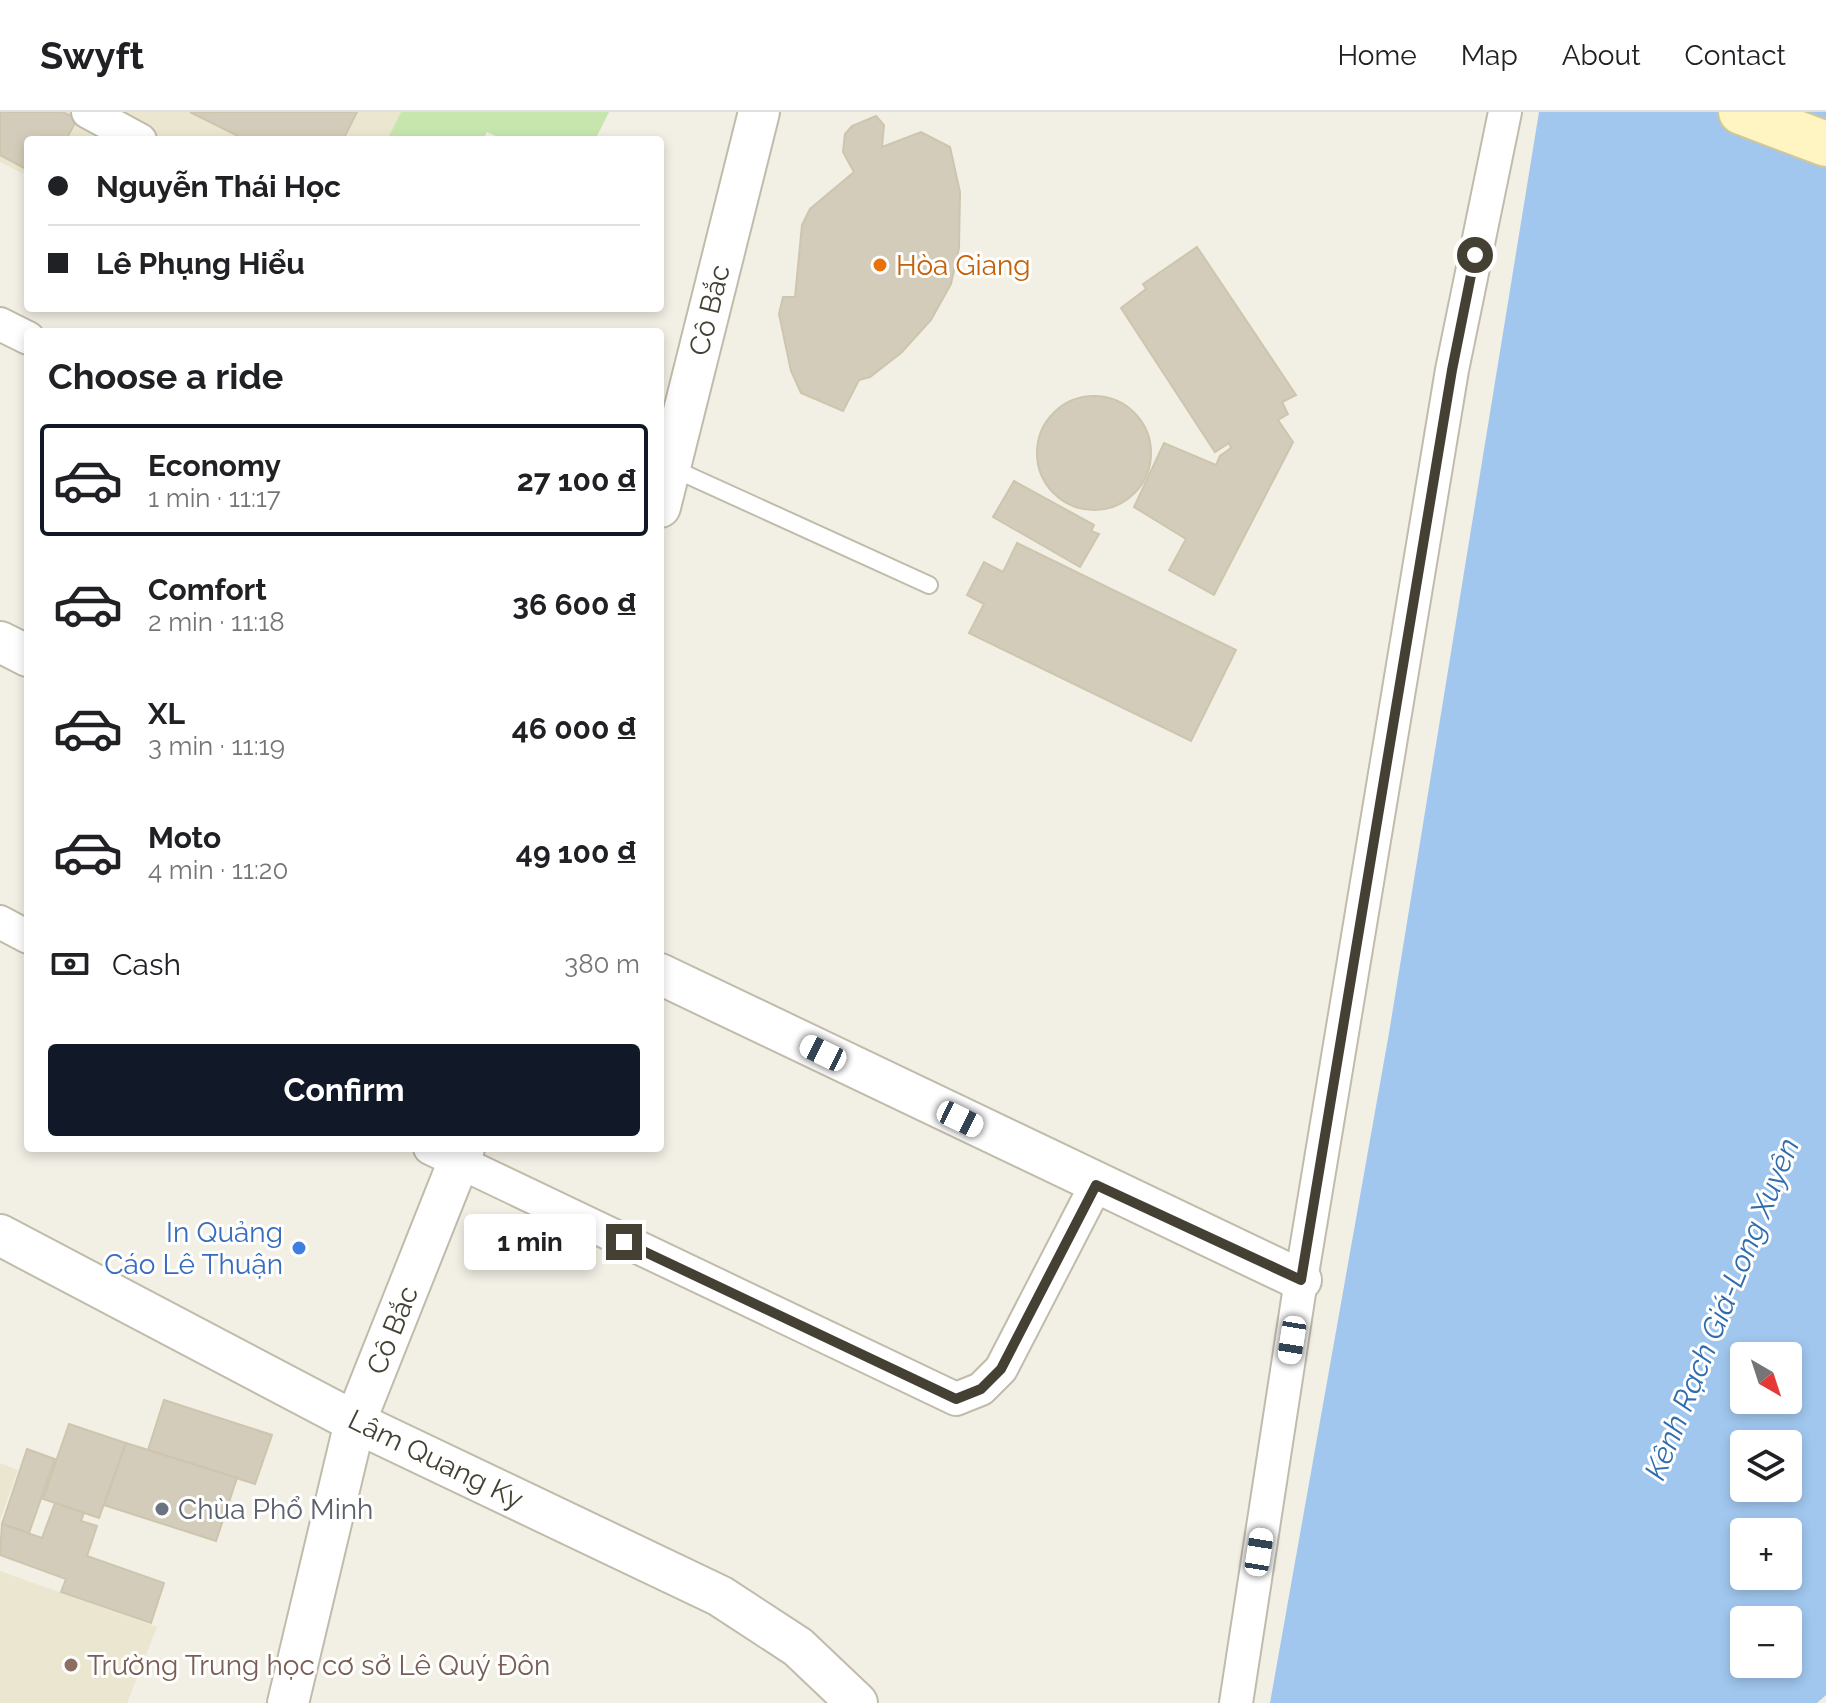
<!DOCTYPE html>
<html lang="en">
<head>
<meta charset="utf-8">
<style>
	body { margin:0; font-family:Raleway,sans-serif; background:#f2f2f2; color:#202124; height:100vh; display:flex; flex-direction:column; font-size:30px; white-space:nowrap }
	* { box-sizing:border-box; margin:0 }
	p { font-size:26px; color:#757577 }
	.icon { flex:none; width:44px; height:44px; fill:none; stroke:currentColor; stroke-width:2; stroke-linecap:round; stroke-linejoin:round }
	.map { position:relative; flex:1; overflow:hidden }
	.details { position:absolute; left:24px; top:216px; width:640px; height:824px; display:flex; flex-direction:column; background:#fff; border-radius:8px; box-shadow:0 4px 12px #0003 }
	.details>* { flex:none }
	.top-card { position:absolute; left:24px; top:24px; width:640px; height:176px; border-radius:8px; box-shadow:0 4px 12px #0003; display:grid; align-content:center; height:176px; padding:0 24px; background:#fff }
	.needle { width:52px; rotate:141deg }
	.buttons { position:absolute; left:1730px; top:1230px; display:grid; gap:16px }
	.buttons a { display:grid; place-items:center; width:72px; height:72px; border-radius:8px; background:#fff; box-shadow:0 4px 12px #0003; font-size:40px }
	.end { position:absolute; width:36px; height:36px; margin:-18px; border:10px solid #444034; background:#fff; box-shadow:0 0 0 4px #fff }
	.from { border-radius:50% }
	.bubble { position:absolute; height:56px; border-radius:8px; background:#fff; box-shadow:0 4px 12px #0003; font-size:26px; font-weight:700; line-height:56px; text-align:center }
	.car { position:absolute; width:24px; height:48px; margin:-24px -12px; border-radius:10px; box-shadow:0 0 6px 2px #0007; background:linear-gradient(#fff 24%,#345 0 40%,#fff 0 76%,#345 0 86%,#fff 0) }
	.top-card b { display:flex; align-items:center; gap:28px; height:76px; font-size:30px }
	.top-card b+b { border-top:2px solid #e0e0e0 }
	.top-card i { width:20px; height:20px; background:#202124 }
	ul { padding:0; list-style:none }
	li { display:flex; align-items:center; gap:24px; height:112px; margin:0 16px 12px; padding:0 8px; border:4px solid transparent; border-radius:8px }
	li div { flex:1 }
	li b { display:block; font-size:30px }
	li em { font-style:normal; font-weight:700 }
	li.current { border-color:#111827 }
	li>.icon { width:72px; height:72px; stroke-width:1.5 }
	h2 { padding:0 24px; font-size:36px; line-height:96px }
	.pay { display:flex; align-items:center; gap:20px; height:88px; padding:0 24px; font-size:30px }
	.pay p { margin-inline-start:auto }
	.primary-button { display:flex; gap:16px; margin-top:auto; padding:16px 24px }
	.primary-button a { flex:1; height:92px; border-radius:8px; background:#111827; color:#fff; font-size:32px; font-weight:700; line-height:92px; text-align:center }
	header { display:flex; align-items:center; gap:48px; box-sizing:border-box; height:112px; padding:0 40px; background:#fff; border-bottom:2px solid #e0e0e0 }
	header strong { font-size:38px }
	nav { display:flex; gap:44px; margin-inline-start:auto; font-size:28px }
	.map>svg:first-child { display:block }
	.education { fill:#ebe6cf }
	.green { fill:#c7e6ad }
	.water { fill:#a1c7ef; fill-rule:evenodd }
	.building { fill:#d3ccba; stroke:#cec5ae; stroke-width:2 }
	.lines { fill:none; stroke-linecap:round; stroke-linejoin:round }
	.service-casing { stroke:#c0bbaa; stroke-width:20 }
	.minor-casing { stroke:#c0bbaa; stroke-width:36 }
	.tertiary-casing { stroke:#c0bbaa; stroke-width:44 }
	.secondary-casing { stroke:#d2c795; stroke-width:48 }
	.service { stroke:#fff; stroke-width:16 }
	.minor { stroke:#fff; stroke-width:32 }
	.tertiary { stroke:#fff; stroke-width:40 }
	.secondary { stroke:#fef5c3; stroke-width:44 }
	.route { stroke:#444034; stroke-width:10 }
	.food-dot { fill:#e8710a; stroke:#fff; stroke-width:3 }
	.shop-dot { fill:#3f7fe0; stroke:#fff; stroke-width:3 }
	.worship-dot { fill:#6b7280; stroke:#fff; stroke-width:3 }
	.education-dot { fill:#8d6e63; stroke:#fff; stroke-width:3 }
	.labels { text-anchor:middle; stroke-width:6; stroke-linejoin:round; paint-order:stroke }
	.food-label { font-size:28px; fill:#c56008; stroke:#fff; text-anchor:start }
	.street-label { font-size:28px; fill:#444034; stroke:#fff }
	.shop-label { font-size:28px; fill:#366cbe; stroke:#fff; text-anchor:end }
	.worship-label { font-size:28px; fill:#5b616d; stroke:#fff; text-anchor:start }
	.education-label { font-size:28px; fill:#785e54; stroke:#fff; text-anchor:start }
	.water-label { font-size:30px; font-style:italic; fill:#306dae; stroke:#fff }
</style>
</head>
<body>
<header>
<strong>Swyft</strong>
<nav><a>Home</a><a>Map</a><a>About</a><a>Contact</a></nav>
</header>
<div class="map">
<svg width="1826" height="1591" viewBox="0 0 1826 1591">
	<rect width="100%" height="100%" fill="#f2efe5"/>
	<!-- education -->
	<g class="education">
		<polygon points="0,0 401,0 387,28 28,28 28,64 0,50"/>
		<polygon points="0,1351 18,1358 0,1408"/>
		<polygon points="0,1459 157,1515 127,1591 0,1591"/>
	</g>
	<!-- green -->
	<polygon class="green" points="401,0 609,0 595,28 504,28 487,20 483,28 387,28"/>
	<!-- water -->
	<path class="water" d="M1539,0H1826V1583L1817,1591H1270L1389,921ZM1744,1244H1788V1288H1744ZM1744,1332H1788V1376H1744ZM1744,1420H1788V1464H1744ZM1744,1508H1788V1552H1744Z"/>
	<!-- building -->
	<g class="building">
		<polygon points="0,0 63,0 77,7 66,28 28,28 28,58 0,43"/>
		<polygon points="190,0 357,0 343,28 246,28"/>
		<polygon points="876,4 884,13 882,35 921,20 950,35 960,80 959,136 951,172 931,208 901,241 870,265 859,268 843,299 801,281 791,259 779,202 783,185 795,185 802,113 810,97 854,60 843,40 845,22 852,14"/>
		<polygon points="1197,135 1296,283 1282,290 1288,302 1278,308 1293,330 1214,483 1169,458 1186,427 1134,395 1164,331 1216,353 1220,344 1231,336 1229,331 1215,340 1121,196 1146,177 1143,172"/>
		<circle cx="1094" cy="341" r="57"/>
		<polygon points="1014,369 1094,413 1091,419 1099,422 1080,455 993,405"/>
		<polygon points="1017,431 1236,538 1191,629 969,521 984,492 967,483 984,450 1003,460"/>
		<polygon points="164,1288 272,1323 255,1372 148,1338"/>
		<polygon points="69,1312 126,1331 99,1406 43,1387"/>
		<polygon points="126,1331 237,1366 216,1429 104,1393"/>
		<polygon points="27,1337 55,1347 29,1421 2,1412"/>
		<polygon points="55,1391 84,1401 81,1409 97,1414 87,1444 164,1471 151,1511 61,1480 66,1467 0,1443 2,1412 42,1426"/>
	</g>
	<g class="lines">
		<defs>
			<polyline id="service" points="672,356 929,473"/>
			<g id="minor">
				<polyline points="88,0 140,28"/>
				<polyline points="0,212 28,226"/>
				<polyline points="0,810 28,825"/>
				<polyline points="430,1036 956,1287 981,1277 1001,1257 1096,1073"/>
				<polyline points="1236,1591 1301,1168 1452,258 1505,0"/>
			</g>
			<g id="tertiary">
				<polyline points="660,395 759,0"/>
				<polyline points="0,530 28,544"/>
				<polyline points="660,862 1301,1168"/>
				<polyline points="0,1123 355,1310 720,1484 798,1535 857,1591"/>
				<polyline points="288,1591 355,1310 464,1036"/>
			</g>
			<polyline id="secondary" points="1741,0 1826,32"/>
		</defs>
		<!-- service casing -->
		<use href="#service" class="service-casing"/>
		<!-- minor casing -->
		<use href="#minor" class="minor-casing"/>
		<!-- tertiary casing -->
		<use href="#tertiary" class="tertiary-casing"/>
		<!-- secondary casing -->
		<use href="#secondary" class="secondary-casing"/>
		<!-- service -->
		<use href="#service" class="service"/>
		<!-- minor -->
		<use href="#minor" class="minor"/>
		<!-- tertiary -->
		<use href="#tertiary" class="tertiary"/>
		<!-- secondary -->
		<use href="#secondary" class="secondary"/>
	</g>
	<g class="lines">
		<!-- route -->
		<polyline class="route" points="624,1130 956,1287 981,1277 1001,1257 1096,1073 1301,1168 1452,258 1475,143"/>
	</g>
	<!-- markers -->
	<circle class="food-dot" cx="880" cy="153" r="8"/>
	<circle class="shop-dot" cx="299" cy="1136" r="8"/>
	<circle class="worship-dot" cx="162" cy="1397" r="8"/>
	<circle class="education-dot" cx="71" cy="1553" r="8"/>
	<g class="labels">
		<!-- food labels -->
		<g class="food-label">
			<text x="896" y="163">Hòa Giang</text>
		</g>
		<!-- street labels -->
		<g class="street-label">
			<text transform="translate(709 198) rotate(-76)" y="10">Cô Bắc</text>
			<text transform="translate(392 1218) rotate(-68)" y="10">Cô Bắc</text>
			<text transform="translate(436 1347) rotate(26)" y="10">Lâm Quang Ky</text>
		</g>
		<!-- shop labels -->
		<g class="shop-label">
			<text x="283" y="1130">In Quảng<tspan x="283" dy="32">Cáo Lê Thuận</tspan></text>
		</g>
		<!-- worship labels -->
		<g class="worship-label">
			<text x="178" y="1407">Chùa Phổ Minh</text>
		</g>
		<!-- education labels -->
		<g class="education-label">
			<text x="87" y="1563">Trường Trung học cơ sở Lê Quý Đôn</text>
		</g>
		<!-- water labels -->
		<g class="water-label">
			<text transform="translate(1722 1197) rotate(-68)" y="10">Kênh Rạch Giá-Long Xuyên</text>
		</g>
	</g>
</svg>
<div class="buttons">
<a><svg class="needle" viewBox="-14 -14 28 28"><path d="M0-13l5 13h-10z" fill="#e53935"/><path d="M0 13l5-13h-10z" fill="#757577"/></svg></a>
<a><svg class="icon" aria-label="layers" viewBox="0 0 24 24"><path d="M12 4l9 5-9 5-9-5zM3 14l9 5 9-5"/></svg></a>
<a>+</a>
<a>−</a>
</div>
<i class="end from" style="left:1475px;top:143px"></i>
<i class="end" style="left:624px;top:1130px"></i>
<div class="bubble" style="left:464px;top:1102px;width:132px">1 min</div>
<i class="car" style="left:823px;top:941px;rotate:296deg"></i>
<i class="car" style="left:960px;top:1007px;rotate:116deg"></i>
<i class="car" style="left:1292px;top:1228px;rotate:189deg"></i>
<i class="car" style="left:1259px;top:1440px;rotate:9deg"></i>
<div class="top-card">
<b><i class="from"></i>Nguyễn Thái Học</b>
<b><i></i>Lê Phụng Hiểu</b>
</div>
<section class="details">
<h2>Choose a ride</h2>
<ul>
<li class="current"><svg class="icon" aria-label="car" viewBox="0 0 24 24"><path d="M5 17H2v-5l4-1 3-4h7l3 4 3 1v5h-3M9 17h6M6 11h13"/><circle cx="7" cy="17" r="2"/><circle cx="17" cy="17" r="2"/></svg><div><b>Economy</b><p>1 min · 11:17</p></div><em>27 100 ₫</em></li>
<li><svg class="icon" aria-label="car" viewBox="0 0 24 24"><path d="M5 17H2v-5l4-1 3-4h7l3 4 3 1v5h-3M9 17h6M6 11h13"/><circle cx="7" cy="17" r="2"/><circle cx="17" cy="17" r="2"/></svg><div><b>Comfort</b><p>2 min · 11:18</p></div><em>36 600 ₫</em></li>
<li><svg class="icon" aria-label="car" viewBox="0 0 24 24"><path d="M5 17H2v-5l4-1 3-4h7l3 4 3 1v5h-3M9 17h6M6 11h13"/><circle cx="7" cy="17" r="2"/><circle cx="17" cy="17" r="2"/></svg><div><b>XL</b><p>3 min · 11:19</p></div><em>46 000 ₫</em></li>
<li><svg class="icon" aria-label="car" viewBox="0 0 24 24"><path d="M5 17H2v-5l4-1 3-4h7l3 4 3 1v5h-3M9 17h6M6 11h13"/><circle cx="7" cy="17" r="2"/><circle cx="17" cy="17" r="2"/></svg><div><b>Moto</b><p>4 min · 11:20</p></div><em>49 100 ₫</em></li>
</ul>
<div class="pay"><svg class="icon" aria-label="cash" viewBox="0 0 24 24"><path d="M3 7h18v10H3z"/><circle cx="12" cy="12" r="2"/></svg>Cash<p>380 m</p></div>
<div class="primary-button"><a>Confirm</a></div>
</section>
</div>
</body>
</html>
